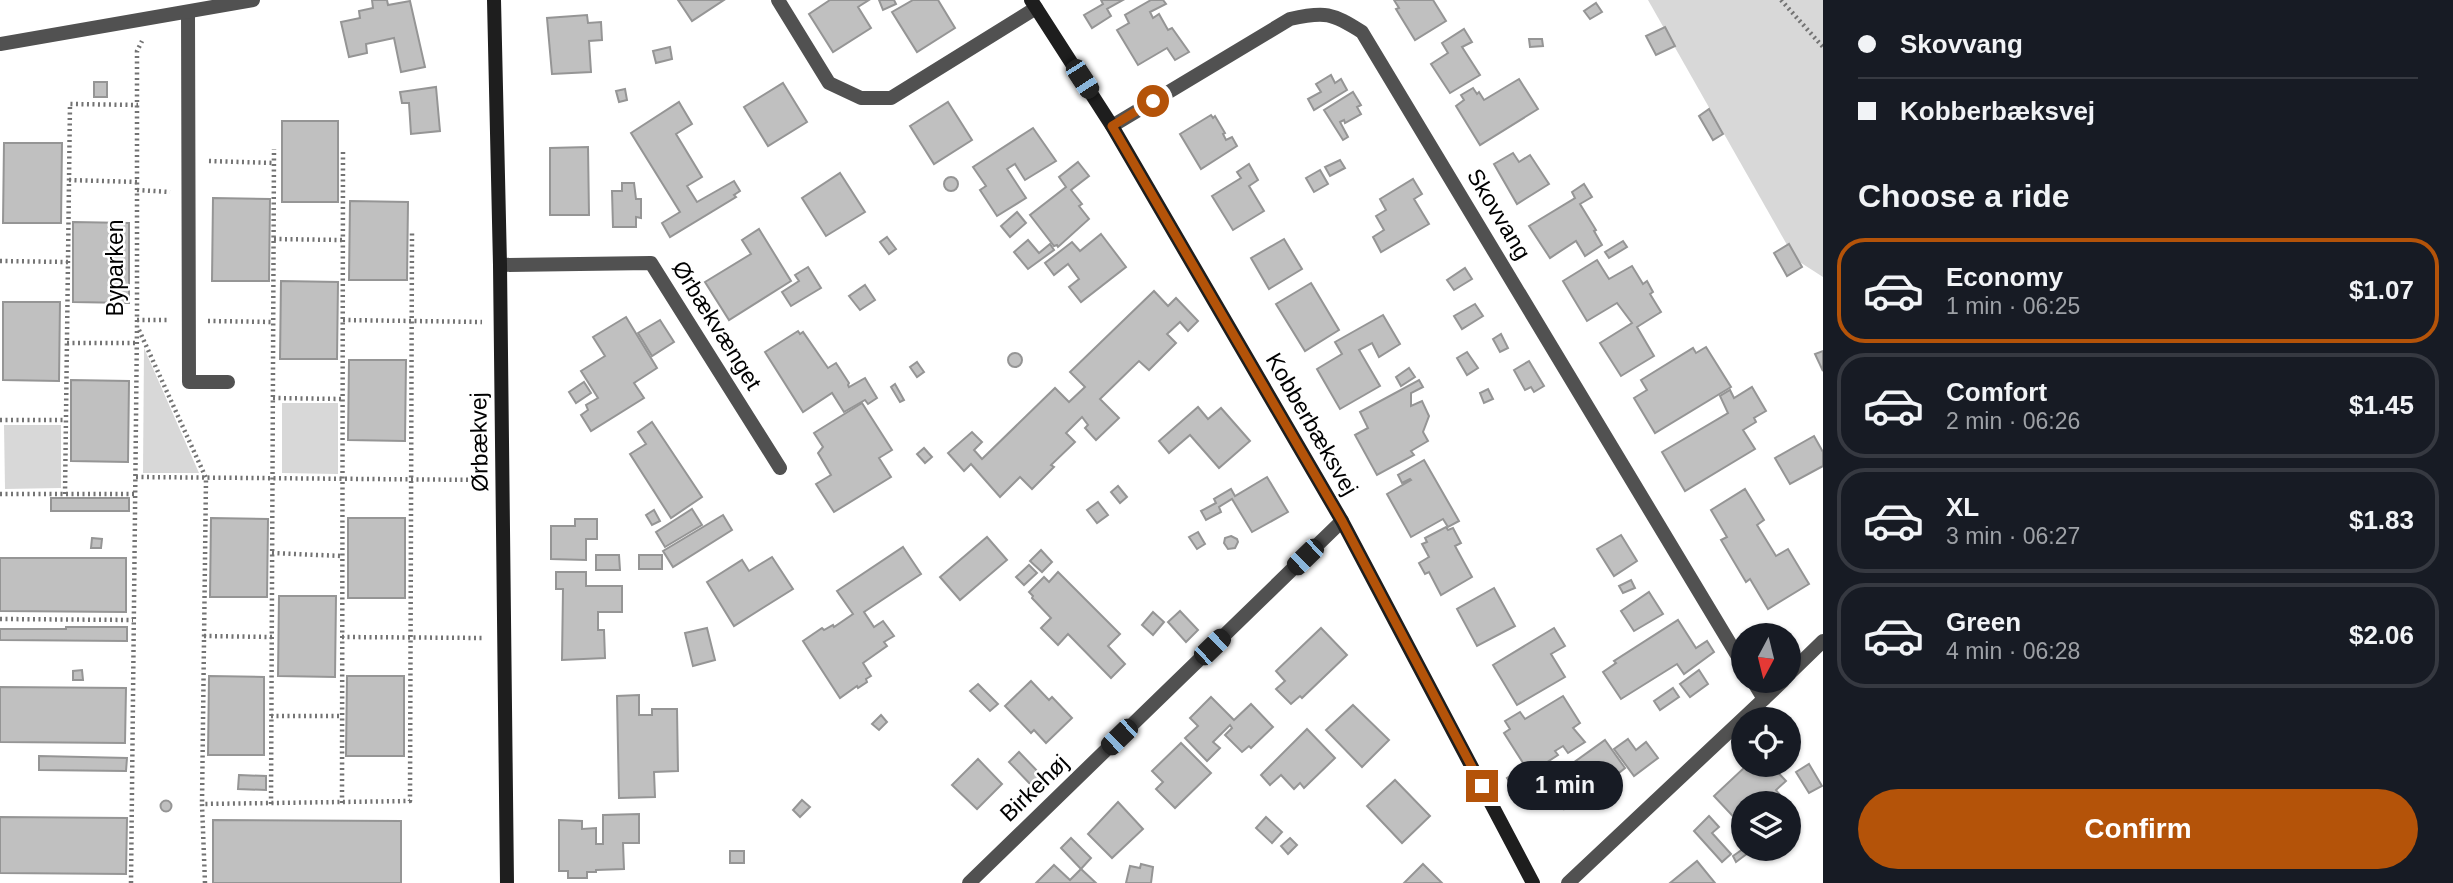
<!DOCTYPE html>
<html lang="en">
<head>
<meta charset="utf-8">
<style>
	body { margin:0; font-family:Helvetica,sans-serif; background:#242831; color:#f1f3f6; height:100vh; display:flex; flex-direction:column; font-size:26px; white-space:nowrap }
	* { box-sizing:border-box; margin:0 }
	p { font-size:23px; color:#9ea1a6 }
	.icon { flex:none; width:38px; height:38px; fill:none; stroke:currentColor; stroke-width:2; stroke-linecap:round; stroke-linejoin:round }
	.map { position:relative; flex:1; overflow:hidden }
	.drawer { display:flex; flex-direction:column; background:#171b24; width:630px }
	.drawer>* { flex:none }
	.hud { display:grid; align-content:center; height:154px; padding:0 35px; background:#171b24 }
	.needle { width:46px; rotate:187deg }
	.controls { position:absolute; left:1731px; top:623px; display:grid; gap:14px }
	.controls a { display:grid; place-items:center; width:70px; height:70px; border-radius:50%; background:#171b24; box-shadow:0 2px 5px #0004; font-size:35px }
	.end { position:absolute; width:32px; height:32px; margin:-16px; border:9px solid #b45309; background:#fff; box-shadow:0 0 0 4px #fff }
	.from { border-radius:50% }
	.bubble { position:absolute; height:49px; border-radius:24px; background:#171b24; box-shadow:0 2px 5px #0004; font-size:23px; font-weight:800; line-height:49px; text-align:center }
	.car { position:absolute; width:21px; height:42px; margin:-21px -10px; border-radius:9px; box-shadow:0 0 5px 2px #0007; background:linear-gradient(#222 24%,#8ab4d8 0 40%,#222 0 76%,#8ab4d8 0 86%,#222 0) }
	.hud b { display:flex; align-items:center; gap:24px; height:66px; font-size:26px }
	.hud b+b { border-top:2px solid #363941 }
	.hud i { width:18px; height:18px; background:#f1f3f6 }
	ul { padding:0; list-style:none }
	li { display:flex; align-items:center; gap:21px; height:105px; margin:0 14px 10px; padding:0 21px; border:4px solid #363941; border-radius:28px }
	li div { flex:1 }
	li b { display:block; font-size:26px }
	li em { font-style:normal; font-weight:800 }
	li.active { border-color:#b45309 }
	li>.icon { width:63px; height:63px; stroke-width:1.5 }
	h2 { padding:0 35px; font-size:32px; line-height:84px }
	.primary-button { display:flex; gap:14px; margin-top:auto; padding:14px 35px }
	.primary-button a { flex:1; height:80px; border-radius:42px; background:#b45309; color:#fff; font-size:28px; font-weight:800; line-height:80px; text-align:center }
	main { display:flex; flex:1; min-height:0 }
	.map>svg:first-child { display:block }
	.green { fill:#d8d8d8 }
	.building { fill:#c0c0c0; stroke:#959595; stroke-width:2 }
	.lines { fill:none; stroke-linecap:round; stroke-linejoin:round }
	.path { stroke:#737373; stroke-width:4.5; stroke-dasharray:2 3.5; stroke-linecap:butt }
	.street { stroke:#515151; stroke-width:14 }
	.secondary { stroke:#1e1e1e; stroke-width:14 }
	.route { stroke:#b45309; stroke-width:9 }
	.labels { text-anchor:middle; stroke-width:5; stroke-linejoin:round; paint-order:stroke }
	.street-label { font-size:23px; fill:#000; stroke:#fff }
</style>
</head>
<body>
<main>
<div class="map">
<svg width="1823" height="883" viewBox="0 0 1823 883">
	<rect width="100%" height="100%" fill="#fff"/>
	<!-- green -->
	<g class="green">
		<polygon points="1648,0 1823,0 1823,277 1795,259"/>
		<polygon points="144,348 199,473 143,473"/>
		<polygon points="282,403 338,403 338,474 282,473"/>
		<polygon points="4,425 61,425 61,488 5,489"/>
	</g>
	<!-- building -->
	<g class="building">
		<polygon points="372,0 387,0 388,5 410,1 425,67 401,72 394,38 366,44 367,53 349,57 341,22 360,18 359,11 373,8"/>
		<polygon points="678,0 724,0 692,21"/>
		<polygon points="830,0 869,0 858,7 871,28 833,52 809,14"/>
		<polygon points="879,0 894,0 896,4 883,10"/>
		<polygon points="913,0 938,0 955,28 917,52 892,12"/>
		<polygon points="1101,0 1123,0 1107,9 1111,16 1092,28 1084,15 1103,4"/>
		<polygon points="1151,0 1163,0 1166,4 1150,12 1153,18 1159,14 1168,30 1172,28 1189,52 1175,60 1167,48 1138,65 1117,30 1129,23 1125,15"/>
		<polygon points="1394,0 1433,0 1446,21 1415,40 1396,9 1399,8"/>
		<polygon points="1596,3 1602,12 1590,19 1584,11"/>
		<polygon points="587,15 588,23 601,22 602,40 589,41 591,72 552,74 547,18"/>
		<polygon points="1665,27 1675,46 1656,55 1646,36"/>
		<polygon points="1464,29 1472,42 1462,47 1480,75 1450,93 1431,64 1448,53 1442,43"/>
		<polygon points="1529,39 1542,39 1543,46 1530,47"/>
		<polygon points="670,47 672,59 656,63 653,51"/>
		<polygon points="1331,75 1335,83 1341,79 1347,90 1314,110 1308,99 1321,92 1316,84"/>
		<polygon points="1519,79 1538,109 1480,145 1456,106 1464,100 1461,95 1473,88 1477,94 1479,92 1484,100"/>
		<rect x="94" y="82" width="13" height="15"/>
		<polygon points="783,83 807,122 768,146 744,107"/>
		<polygon points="436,87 440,131 411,134 409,103 402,103 400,92"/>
		<polygon points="625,89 627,100 619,102 616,91"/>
		<polygon points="1353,92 1361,105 1357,107 1361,114 1345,123 1344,120 1340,122 1348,137 1343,140 1324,110"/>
		<polygon points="679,102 692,124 676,134 702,177 687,186 697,202 734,181 740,191 734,195 736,197 670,237 662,223 680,212 631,133"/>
		<polygon points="948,102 972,140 934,164 910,126"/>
		<polygon points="1709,109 1723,134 1713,140 1699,116"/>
		<polygon points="1211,115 1213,118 1215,116 1225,133 1223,134 1226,140 1232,137 1237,146 1201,169 1180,134"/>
		<rect x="282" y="121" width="56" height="81"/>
		<polygon points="1033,128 1056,161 1025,180 1015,164 1007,169 1026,198 997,216 980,190 986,186 973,167"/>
		<polygon points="4,143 62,143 61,223 3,223"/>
		<polygon points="588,147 589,215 550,215 550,148"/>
		<polygon points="1513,153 1519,162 1530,155 1549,184 1517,204 1494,164"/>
		<polygon points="1340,160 1345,168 1330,176 1325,167"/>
		<polygon points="1078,162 1089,176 1071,190 1082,204 1079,206 1089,219 1058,247 1057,245 1054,246 1030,215 1066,187 1059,177"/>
		<polygon points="1249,164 1258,180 1249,186 1264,211 1233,230 1212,196 1241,178 1237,172"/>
		<polygon points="1320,170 1328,184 1314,192 1306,178"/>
		<polygon points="840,173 865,212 826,236 802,198"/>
		<circle cx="951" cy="184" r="7"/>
		<polygon points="1413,179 1422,194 1414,199 1429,224 1381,252 1373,237 1384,230 1376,216 1386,210 1380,199"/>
		<polygon points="622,183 634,183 636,199 641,199 641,218 636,217 636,227 613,227 612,191 622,191"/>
		<polygon points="1584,184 1592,197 1580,204 1596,230 1594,231 1602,245 1585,256 1576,241 1550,258 1529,226 1575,198 1572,192"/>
		<polygon points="213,198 270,199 269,281 212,281"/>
		<polygon points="350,201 408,202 407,280 349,280"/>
		<polygon points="1017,212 1026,223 1010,237 1001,226"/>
		<polygon points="73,222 129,223 129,303 73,302"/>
		<polygon points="759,229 791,281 729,320 705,282 751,254 742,240"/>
		<polygon points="1101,234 1126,267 1081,302 1069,287 1079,279 1068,264 1054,275 1045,263 1072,242 1080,251"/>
		<polygon points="887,237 896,249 889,254 880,242"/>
		<polygon points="1284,239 1302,269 1269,289 1251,258"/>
		<polygon points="1028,240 1039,253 1050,244 1054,250 1028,269 1014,252"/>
		<polygon points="1623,241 1627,247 1609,258 1605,252"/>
		<polygon points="1789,244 1802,267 1787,276 1774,253"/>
		<polygon points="1597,260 1609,279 1632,266 1643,284 1647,281 1653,292 1650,294 1661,312 1637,327 1654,356 1621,376 1600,343 1632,323 1617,303 1587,321 1563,281"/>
		<polygon points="808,267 821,288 791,306 782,292 799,281 795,275"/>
		<polygon points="1465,268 1472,279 1454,290 1447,280"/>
		<polygon points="281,281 338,282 337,359 280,359"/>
		<polygon points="1311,283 1339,330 1305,351 1276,304"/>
		<polygon points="865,285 875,300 860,310 849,296"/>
		<polygon points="1154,291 1168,306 1176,298 1198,321 1188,331 1180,322 1167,334 1176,343 1149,370 1139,361 1100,399 1119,418 1096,440 1085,428 1088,425 1082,417 1066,433 1075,442 1051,465 1054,467 1032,489 1020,477 1000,497 971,464 964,471 948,453 972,432 982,442 974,450 982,459 1055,388 1069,402 1085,387 1070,372"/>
		<polygon points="3,302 60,302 59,381 3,380"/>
		<polygon points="1475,304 1483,316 1462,329 1454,316"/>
		<polygon points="1383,315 1400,344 1379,357 1372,343 1359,350 1380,386 1340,409 1317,369 1342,354 1335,342"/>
		<polygon points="626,317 657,368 634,383 644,398 591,431 581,415 588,410 586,405 598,398 581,371 605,356 593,337"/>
		<polygon points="660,320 674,342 652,356 638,333"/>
		<polygon points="798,331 800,334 803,332 828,368 836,363 849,383 848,385 849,387 865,378 877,398 868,404 865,400 844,412 832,393 803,412 765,352"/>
		<polygon points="1501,334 1508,348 1500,352 1493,339"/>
		<polygon points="1706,347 1731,387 1655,433 1634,398 1647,390 1641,380 1693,348 1696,353"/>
		<polygon points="1823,351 1823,371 1815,354"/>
		<polygon points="1467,352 1478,368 1467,375 1457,358"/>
		<circle cx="1015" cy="360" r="7"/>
		<polygon points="349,360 406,360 405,441 348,440"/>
		<polygon points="1529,361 1544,386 1534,392 1531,387 1525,390 1514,370"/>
		<polygon points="917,362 924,372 917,377 910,367"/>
		<polygon points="1409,368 1415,377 1401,386 1396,377"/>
		<polygon points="71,380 129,381 128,462 71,461"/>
		<polygon points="1419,380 1423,387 1411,393 1411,406 1422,401 1429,416 1423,432 1428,441 1411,451 1414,455 1377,475 1355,435 1368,428 1360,412"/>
		<polygon points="584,382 591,393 576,403 569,392"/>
		<polygon points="895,384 904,400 900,402 891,387"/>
		<polygon points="1752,387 1766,411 1754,418 1756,422 1743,430 1755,449 1685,491 1662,452 1728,413 1720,396 1730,390 1734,398"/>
		<polygon points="1488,389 1493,399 1484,403 1480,393"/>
		<polygon points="862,403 892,450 879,458 891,477 834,512 816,484 831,475 818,453 823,447 814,433"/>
		<polygon points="1198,407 1208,419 1221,408 1250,441 1219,468 1190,435 1169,453 1159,441"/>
		<polygon points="652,422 702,497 671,518 630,454 646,444 638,432"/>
		<polygon points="1814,436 1823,452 1823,466 1790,484 1775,458"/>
		<polygon points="924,448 932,457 925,463 917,454"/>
		<polygon points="1424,460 1459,521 1448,527 1443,519 1411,537 1387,494 1411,480 1410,479 1402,483 1398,475"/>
		<polygon points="1267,477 1288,512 1252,532 1232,499 1219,507 1221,512 1206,520 1201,511 1216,503 1214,499 1231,489 1235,496"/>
		<polygon points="1118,486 1127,497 1120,503 1111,492"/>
		<polygon points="1745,489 1764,520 1757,525 1776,556 1788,549 1809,584 1768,609 1750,579 1746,582 1721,540 1727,537 1711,510"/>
		<rect x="51" y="498" width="78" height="13"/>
		<polygon points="1098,502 1108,515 1097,523 1087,510"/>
		<polygon points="692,509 702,525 665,547 656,532"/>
		<polygon points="654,510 660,521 652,525 646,515"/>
		<polygon points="723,515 732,530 673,567 663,551"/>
		<polygon points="211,518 268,519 267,597 210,597"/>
		<rect x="348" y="518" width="57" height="80"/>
		<polygon points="575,519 597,519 597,539 586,539 586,560 551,559 551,526 575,526"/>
		<polygon points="1446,527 1448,530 1453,528 1461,543 1455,546 1472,577 1441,595 1429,572 1425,574 1419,563 1429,557 1422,544 1427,542 1425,538"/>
		<polygon points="1198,532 1205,544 1197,549 1189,537"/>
		<polygon points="1621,535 1637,561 1614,576 1597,549"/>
		<polygon points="1231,536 1237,539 1238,542 1235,548 1228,549 1224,543 1225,538"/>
		<polygon points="987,537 1007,560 960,600 940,577"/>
		<polygon points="92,538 102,539 101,548 91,548"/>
		<polygon points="903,547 921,574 864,612 874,627 883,621 894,636 884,642 887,646 863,663 871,676 866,679 867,682 858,688 857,686 840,698 803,641 822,628 824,630 833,625 834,627 853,614 837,591"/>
		<polygon points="1041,550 1052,562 1042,572 1030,561"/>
		<polygon points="596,555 619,555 620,570 596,570"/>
		<rect x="639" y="555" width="23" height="14"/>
		<polygon points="772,557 793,589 734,626 707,582 742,560 749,571"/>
		<polygon points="0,558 126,558 126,612 0,611"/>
		<polygon points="1029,565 1037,573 1024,585 1016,577"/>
		<polygon points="556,572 586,572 586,586 622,586 622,612 598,612 598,630 604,630 605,658 562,660 563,589 556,589"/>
		<polygon points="1058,572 1120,634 1108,646 1125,664 1111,678 1068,634 1058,645 1041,628 1051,618 1032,598 1033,596 1029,592 1044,577 1049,582"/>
		<polygon points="1631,580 1635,588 1623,593 1619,586"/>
		<polygon points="1494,588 1515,626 1477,646 1457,609"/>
		<polygon points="1649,592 1663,614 1634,631 1621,611"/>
		<polygon points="279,596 336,596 335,677 278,676"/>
		<polygon points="1180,611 1198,630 1186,642 1168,622"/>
		<polygon points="1153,612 1164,622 1153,635 1142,625"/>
		<polygon points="1678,620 1696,648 1707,641 1714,652 1684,674 1677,664 1621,699 1603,672 1616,663 1614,661"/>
		<polygon points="66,627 127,627 127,641 0,640 0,629 66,629"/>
		<polygon points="707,628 715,660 693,666 685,633"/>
		<polygon points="1321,628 1347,655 1302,698 1300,696 1291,704 1276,689 1285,681 1276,671"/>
		<polygon points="1554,628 1565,646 1551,654 1565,677 1517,705 1493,665"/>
		<polygon points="82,670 83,680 73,680 73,671"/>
		<polygon points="1699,670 1708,684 1690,697 1680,684"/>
		<polygon points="209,676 264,677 264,755 208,755"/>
		<polygon points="347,676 404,676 404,756 346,756"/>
		<polygon points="1031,681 1049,700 1052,697 1072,718 1046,743 1034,730 1031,733 1005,706"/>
		<polygon points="978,684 998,704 990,711 970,691"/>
		<polygon points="0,687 126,688 125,743 0,742"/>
		<polygon points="1673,688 1679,697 1660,710 1654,701"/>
		<polygon points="639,695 639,715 652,715 652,709 677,709 678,771 654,772 655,797 619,798 617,696"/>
		<polygon points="1563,696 1580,723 1573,728 1585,742 1568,753 1563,746 1555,751 1558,755 1535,770 1539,774 1515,790 1507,778 1525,766 1504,733 1510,729 1505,721 1520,712 1525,719"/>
		<polygon points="1211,697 1234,720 1251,704 1273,727 1251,748 1249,746 1242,752 1225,735 1232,728 1230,725 1213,742 1220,748 1207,761 1185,738 1198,726 1190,718"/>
		<polygon points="1353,705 1389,740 1362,767 1326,730"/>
		<polygon points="881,715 887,722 879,730 872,724"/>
		<polygon points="1307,729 1335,758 1304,788 1300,783 1294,789 1281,775 1270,785 1261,775"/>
		<polygon points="1628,739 1636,750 1646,742 1658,758 1634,776 1614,749"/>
		<polygon points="1605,740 1625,768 1584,801 1581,797 1564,809 1545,783"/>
		<polygon points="1181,743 1211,773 1175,808 1156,789 1163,782 1152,771"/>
		<polygon points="1019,752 1043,777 1033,787 1009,762"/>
		<polygon points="39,756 127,758 126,771 39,770"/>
		<polygon points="978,759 1002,784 977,809 952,785"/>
		<polygon points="1809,764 1822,786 1809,793 1796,772"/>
		<polygon points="1747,765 1754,767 1756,765 1771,765 1786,781 1776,790 1780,795 1771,803 1743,803 1743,827 1714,796"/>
		<polygon points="239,775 266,776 266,790 238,789"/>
		<polygon points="1395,780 1430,816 1402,843 1367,806"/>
		<polygon points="802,800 810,807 800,817 793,810"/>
		<circle cx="166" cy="806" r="5.5"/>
		<polygon points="1118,802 1143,829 1112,858 1088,834"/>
		<polygon points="639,814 639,843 623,843 624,869 596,870 596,872 587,872 587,878 568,878 568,871 559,871 559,820 582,821 582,829 596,828 596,844 603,844 603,815"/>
		<polygon points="1709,816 1719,827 1712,833 1731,854 1722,862 1694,831"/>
		<polygon points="0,817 127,818 126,874 0,873"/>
		<polygon points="1266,817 1282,832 1272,843 1256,828"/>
		<polygon points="213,820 401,821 401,883 213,883"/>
		<polygon points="1071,838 1091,858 1081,869 1061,848"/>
		<polygon points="1290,838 1297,845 1288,854 1281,846"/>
		<polygon points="1743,849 1748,853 1736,862 1733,856"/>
		<rect x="730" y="851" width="14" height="12"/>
		<polygon points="1697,861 1715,883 1670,883"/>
		<polygon points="1141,864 1153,867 1151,883 1126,883 1130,866 1140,868"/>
		<polygon points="1423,864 1442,883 1404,883"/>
		<polygon points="1054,865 1070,880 1081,869 1096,883 1036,883"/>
	</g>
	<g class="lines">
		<!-- path -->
		<g class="path">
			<polyline points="1781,0 1823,47"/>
			<polyline points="209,161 274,163"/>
			<polyline points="69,180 137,182"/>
			<polyline points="137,190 170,192"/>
			<polyline points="274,239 343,240"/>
			<polyline points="0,261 68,262"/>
			<polyline points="137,320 169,320"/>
			<polyline points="343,320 482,322"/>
			<polyline points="208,321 273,322"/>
			<polyline points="139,330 206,478 202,804"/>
			<polyline points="67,343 137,343"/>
			<polyline points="273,398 343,399"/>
			<polyline points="0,420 66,420"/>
			<polyline points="136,477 484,480"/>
			<polyline points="0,494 135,494"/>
			<polyline points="65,494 70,104 138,105"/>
			<polyline points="272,553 342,556"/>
			<polyline points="0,619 133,620"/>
			<polyline points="204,636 272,637"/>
			<polyline points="342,637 485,638"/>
			<polyline points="271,716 342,716"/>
			<polyline points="342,803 343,150"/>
			<polyline points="271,804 274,149"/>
			<polyline points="131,883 137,326 137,51 142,41"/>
			<polyline points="205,883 202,804 410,801 412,232"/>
		</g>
		<!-- street -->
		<g class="street">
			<polyline points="778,0 829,83 861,98 891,98 1036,8"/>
			<polyline points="188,12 189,382 228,382"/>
			<polyline points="0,44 253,0"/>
			<path d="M1112,126L1290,19C1325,11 1332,13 1362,32L1743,665"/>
			<polyline points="500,265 651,263 780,468"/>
			<polyline points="1788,675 1823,641"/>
			<polyline points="1753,681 1764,699"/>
			<polyline points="969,883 1342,521"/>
			<polyline points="1568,883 1783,681"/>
		</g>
		<!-- secondary -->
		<g class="secondary">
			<polyline points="494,0 500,265 507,883"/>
			<polyline points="1031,0 1112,126 1342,521 1533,883"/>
		</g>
	</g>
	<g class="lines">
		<!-- route -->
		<polyline class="route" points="1153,101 1112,126 1342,521 1482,786"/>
	</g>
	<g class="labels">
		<!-- street labels -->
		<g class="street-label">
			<text transform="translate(1499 214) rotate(59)" y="8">Skovvang</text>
			<text transform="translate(115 268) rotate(-90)" y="8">Byparken</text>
			<text transform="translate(717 325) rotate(58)" y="8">Ørbækvænget</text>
			<text transform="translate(1312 424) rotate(60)" y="8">Kobberbæksvej</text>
			<text transform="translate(479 442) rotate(-91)" y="8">Ørbækvej</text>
			<text transform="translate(1034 788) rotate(-44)" y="8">Birkehøj</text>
		</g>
	</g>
</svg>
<div class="controls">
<a><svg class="needle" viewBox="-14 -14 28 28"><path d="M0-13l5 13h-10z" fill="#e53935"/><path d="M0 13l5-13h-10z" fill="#9ea1a6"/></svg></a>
<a><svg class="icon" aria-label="locate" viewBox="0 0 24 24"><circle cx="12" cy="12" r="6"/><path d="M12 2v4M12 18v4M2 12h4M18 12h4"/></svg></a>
<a><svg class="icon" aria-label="layers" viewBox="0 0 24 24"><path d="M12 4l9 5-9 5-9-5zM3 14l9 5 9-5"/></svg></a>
</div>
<i class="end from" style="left:1153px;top:101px"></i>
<i class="end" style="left:1482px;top:786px"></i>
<div class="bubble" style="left:1507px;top:761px;width:116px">1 min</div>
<i class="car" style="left:1082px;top:79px;rotate:147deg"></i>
<i class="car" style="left:1305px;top:557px;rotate:226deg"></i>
<i class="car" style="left:1212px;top:647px;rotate:46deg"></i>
<i class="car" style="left:1119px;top:737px;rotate:226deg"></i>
</div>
<section class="drawer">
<div class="hud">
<b><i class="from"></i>Skovvang</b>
<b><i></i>Kobberbæksvej</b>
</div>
<h2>Choose a ride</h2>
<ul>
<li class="active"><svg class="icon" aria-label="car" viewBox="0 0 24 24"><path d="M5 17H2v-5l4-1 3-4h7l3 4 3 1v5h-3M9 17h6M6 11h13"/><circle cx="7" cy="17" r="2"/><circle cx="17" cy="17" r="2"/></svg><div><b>Economy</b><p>1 min · 06:25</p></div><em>$1.07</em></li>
<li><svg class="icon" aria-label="car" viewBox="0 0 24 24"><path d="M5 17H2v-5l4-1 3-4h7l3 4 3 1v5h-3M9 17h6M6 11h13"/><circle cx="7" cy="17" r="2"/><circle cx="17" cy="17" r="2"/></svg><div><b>Comfort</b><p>2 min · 06:26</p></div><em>$1.45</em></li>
<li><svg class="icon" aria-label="car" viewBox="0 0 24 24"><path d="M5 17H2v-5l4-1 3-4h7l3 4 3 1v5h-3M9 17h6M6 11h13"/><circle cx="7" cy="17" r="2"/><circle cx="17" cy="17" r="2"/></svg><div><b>XL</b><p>3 min · 06:27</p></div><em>$1.83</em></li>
<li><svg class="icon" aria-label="car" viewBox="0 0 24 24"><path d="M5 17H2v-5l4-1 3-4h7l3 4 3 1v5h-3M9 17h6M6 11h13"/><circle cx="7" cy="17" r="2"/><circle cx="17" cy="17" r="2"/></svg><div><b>Green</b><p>4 min · 06:28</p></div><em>$2.06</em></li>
</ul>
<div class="primary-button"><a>Confirm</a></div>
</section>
</main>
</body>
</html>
